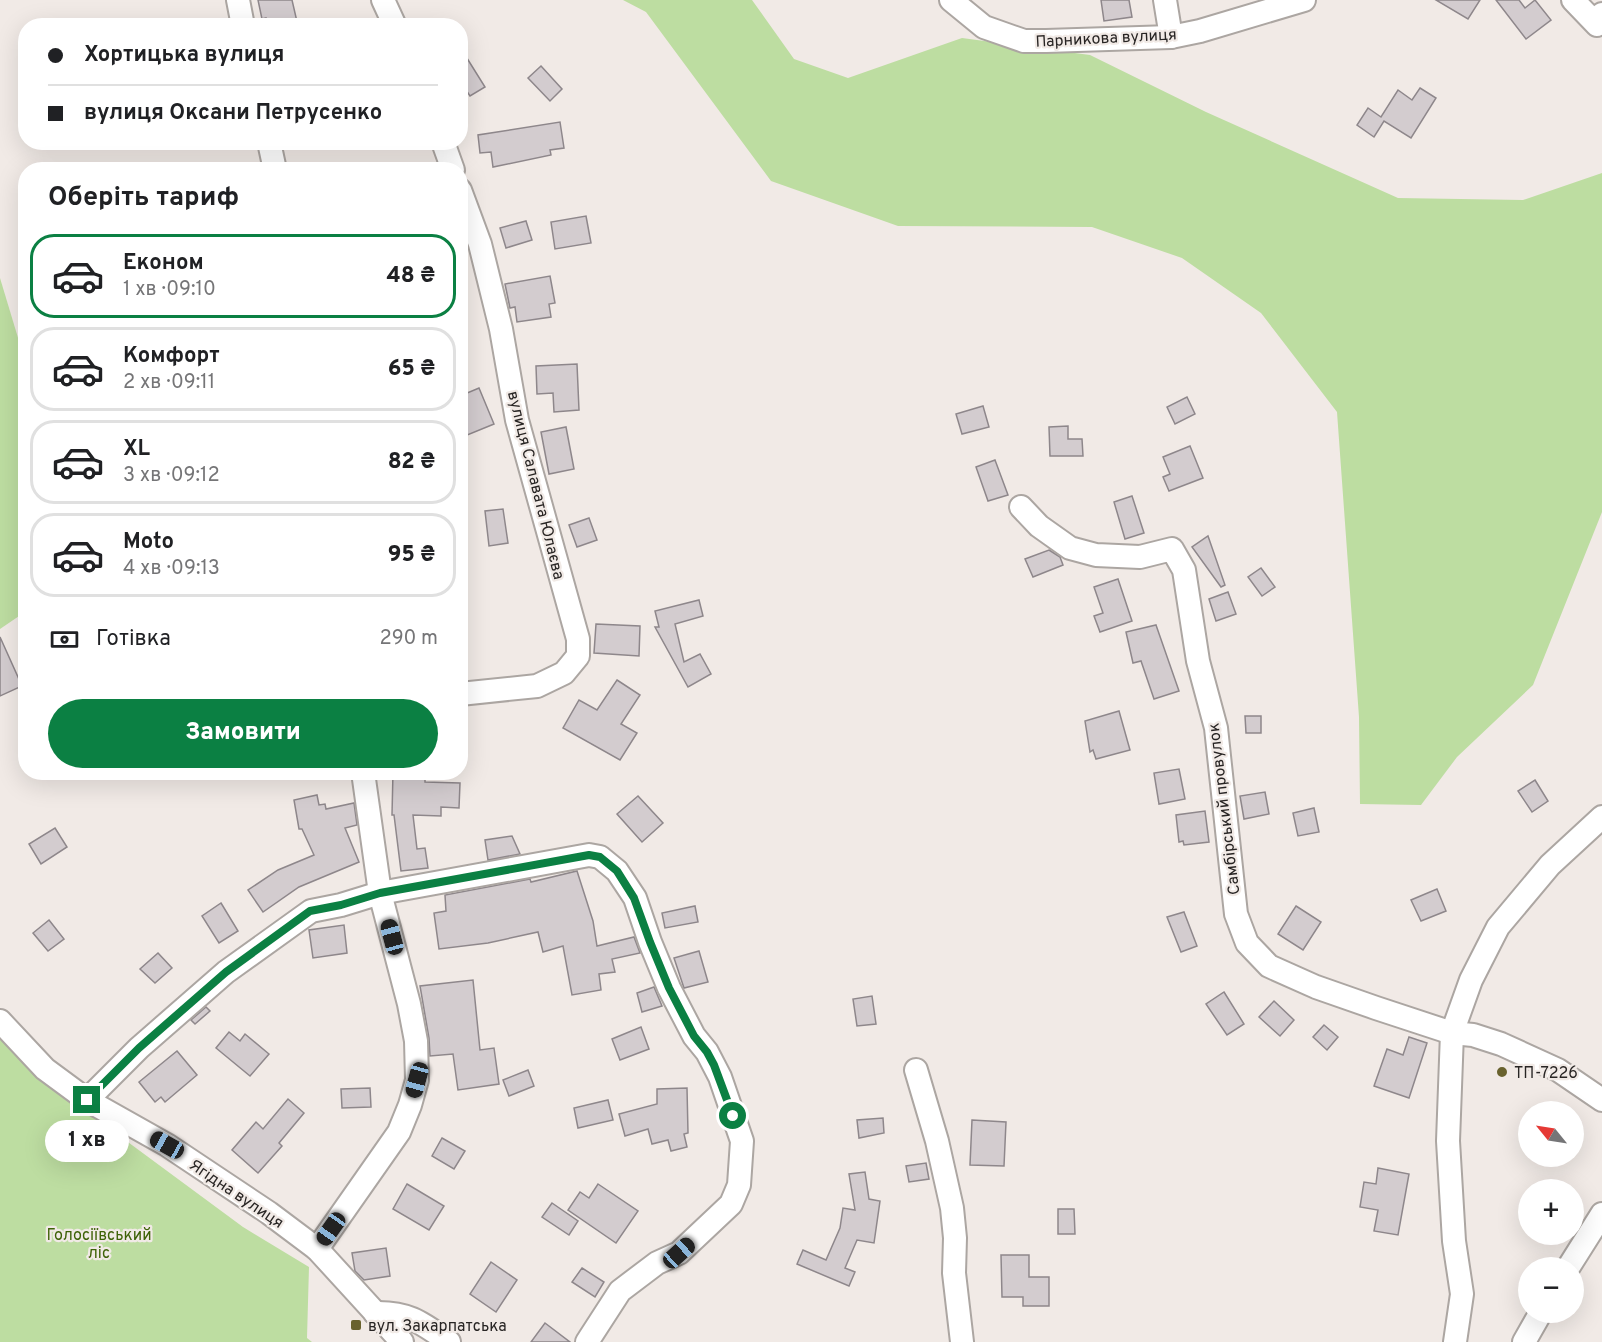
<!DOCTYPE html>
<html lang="uk">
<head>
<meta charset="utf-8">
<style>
	body { margin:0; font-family:Overpass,sans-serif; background:#f2f2f2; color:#202124; height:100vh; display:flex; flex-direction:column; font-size:22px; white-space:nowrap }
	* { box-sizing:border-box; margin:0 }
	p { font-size:20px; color:#757577 }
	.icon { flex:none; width:33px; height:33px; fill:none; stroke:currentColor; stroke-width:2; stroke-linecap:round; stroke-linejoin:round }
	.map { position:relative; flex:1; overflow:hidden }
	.panel { position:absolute; left:18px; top:162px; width:450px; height:618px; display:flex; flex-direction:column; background:#fff; border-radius:24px; box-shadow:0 6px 24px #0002 }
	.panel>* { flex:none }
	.banner { position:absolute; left:18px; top:18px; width:450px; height:132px; border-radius:24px; box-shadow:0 6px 24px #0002; display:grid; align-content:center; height:132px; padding:0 30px; background:#fff }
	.needle { width:39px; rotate:300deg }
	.tools { position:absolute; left:1518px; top:1101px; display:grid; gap:12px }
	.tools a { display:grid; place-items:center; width:66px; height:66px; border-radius:50%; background:#fff; box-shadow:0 6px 24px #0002; font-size:30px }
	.end { position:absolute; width:27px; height:27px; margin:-14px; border:8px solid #0b8043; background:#fff; box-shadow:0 0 0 3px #fff }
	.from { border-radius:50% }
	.bubble { position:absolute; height:42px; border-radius:21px; background:#fff; box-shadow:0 6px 24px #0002; font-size:20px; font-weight:800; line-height:42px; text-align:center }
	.car { position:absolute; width:18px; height:36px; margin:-18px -9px; border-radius:8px; box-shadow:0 0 4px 2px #0007; background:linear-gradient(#222 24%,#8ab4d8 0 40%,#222 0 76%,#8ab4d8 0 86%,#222 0) }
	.banner b { display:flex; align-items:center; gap:21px; height:57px; font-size:22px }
	.banner b+b { border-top:2px solid #e0e0e0 }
	.banner i { width:15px; height:15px; background:#202124 }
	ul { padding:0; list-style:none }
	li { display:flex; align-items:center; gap:18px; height:84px; margin:0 12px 9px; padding:0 18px; border:3px solid #e0e0e0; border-radius:24px }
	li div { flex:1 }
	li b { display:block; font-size:22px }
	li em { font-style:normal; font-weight:800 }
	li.current { border-color:#0b8043 }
	li>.icon { width:54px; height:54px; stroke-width:1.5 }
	h2 { padding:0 30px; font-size:27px; line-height:72px }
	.pay { display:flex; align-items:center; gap:15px; height:66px; padding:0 30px; font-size:22px }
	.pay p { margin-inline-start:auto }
	.cta { display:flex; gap:12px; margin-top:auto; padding:12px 30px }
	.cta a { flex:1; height:69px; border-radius:36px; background:#0b8043; color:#fff; font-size:24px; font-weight:800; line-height:69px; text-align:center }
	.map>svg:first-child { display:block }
	.green { fill:#bddda1 }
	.building { fill:#d3cccf; stroke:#8e878b; stroke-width:1.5 }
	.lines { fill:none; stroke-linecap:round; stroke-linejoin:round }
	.street-casing { stroke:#aca6a2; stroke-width:26 }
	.street { stroke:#fff; stroke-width:22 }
	.route { stroke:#0b8043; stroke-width:8 }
	.poi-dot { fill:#69622e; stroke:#f1eae6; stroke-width:2 }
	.labels { text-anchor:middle; stroke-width:4.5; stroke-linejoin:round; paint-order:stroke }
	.street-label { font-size:16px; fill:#282524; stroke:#f1eae6 }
	.poi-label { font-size:16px; fill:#282524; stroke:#f1eae6; text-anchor:start }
	.park-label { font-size:16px; fill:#3e6207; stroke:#f1eae6 }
</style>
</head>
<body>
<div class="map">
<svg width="1602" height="1342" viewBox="0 0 1602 1342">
	<rect width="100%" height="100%" fill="#f1eae6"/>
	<!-- green -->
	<g class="green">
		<polygon points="623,0 752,0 794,59 848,78 962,38 1090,55 1206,112 1398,198 1523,200 1602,173 1602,512 1533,685 1457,757 1421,805 1360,804 1359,717 1337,412 1261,313 1182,258 1092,227 898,226 771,181 646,12"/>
		<polygon points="0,278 25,361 25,612 0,629"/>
		<polygon points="0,1039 33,1072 243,1227 309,1267 307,1338 312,1342 0,1342"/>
	</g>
	<!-- building -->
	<g class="building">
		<polygon points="258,0 292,0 298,26 268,26 266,18 262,19"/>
		<polygon points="1101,0 1129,0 1132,17 1104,21"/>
		<polygon points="1436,0 1480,0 1468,19"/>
		<polygon points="1496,0 1519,0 1525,8 1535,0 1551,20 1526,39"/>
		<polygon points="460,47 485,87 470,96 460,81"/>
		<polygon points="541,66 562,89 550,101 528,78"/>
		<polygon points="1420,88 1436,98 1411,138 1384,121 1374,137 1357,125 1368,108 1381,117 1398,90 1412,100"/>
		<polygon points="560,122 564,148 550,150 551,155 493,167 491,152 480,153 478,135"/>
		<polygon points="586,216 591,243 555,249 551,222"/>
		<polygon points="526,221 532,240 506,248 500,228"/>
		<polygon points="550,276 555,303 549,304 551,317 517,322 515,307 510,308 505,284"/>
		<polygon points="577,364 579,410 554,412 553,393 537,394 536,366"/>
		<polygon points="479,388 494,424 460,438 460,396"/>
		<polygon points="1187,397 1195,414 1175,424 1167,407"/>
		<polygon points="983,406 989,427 962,434 956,414"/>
		<polygon points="1068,426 1068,439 1082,439 1083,456 1050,456 1049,427"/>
		<polygon points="566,427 574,469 549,474 541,432"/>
		<polygon points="1190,446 1203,478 1169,491 1163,477 1170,474 1163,457"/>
		<polygon points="995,460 1008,495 988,501 976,467"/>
		<polygon points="1132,496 1144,533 1125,539 1114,502"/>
		<polygon points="503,509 508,543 489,546 485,511"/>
		<polygon points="589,518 597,540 577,547 569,525"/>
		<polygon points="1208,536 1225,585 1221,587 1192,547"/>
		<polygon points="1049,550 1060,557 1063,565 1033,577 1025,559"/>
		<polygon points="1261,568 1275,587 1262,596 1248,577"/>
		<polygon points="1118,579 1132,621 1100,632 1094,616 1103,613 1094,587"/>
		<polygon points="1228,592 1236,614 1216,621 1209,599"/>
		<polygon points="699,600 703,616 675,624 684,662 700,654 711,674 688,687 655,627 659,627 655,611"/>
		<polygon points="596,624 640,626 639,656 594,653"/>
		<polygon points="1156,625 1179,691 1154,699 1141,661 1133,663 1126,632"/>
		<polygon points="0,637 22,686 0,696"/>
		<polygon points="617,680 640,695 621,724 637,733 620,760 563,728 579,700 597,710"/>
		<polygon points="1119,711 1130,750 1096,759 1093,750 1090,752 1085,721"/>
		<polygon points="1245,716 1261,716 1261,733 1246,733"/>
		<polygon points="1179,769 1185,799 1159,804 1154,773"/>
		<polygon points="393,772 425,772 425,782 460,783 459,808 441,807 441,816 413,815 417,849 425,848 428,868 401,871 394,815 392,815"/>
		<polygon points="1535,780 1548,801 1532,812 1518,791"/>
		<polygon points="1265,792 1269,814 1244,819 1240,796"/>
		<polygon points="317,795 319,805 325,804 326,809 354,803 357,825 345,828 359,862 299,887 263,912 248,890 278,870 314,855 302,829 299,829 294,800"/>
		<polygon points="638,796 663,823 642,842 617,814"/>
		<polygon points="1314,808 1319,832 1298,836 1293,813"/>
		<polygon points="1205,811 1209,842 1184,845 1183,841 1179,842 1176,815"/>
		<polygon points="55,828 67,847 41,864 29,844"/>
		<polygon points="512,836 520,854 488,860 485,840"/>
		<polygon points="577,871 593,921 597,946 634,937 640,953 612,959 615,972 599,974 601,990 572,995 563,946 543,952 538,932 488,943 439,949 434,913 446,911 445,895 530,879 531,882"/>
		<polygon points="1437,889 1446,911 1421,921 1411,900"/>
		<polygon points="221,903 238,931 219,943 202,916"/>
		<polygon points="695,906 698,922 665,928 662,913"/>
		<polygon points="1296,906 1321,922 1303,950 1278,934"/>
		<polygon points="1184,912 1197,946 1181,952 1167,917"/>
		<polygon points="49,920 64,939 48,951 33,933"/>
		<polygon points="344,925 347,953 313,958 309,930"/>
		<polygon points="699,951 708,982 684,988 674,958"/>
		<polygon points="158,953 172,968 155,983 140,969"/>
		<polygon points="473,980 480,1050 494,1048 499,1084 458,1090 453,1054 430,1056 429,1038 420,986"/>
		<polygon points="654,987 662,1006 642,1012 637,993"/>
		<polygon points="1224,992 1244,1024 1227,1035 1206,1004"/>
		<polygon points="872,996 876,1024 857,1026 853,999"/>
		<polygon points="1274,1001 1294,1020 1280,1036 1259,1017"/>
		<polygon points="206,1007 210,1011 195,1024 191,1020"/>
		<polygon points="1324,1025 1338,1037 1327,1050 1313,1037"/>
		<polygon points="641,1027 649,1049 620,1060 612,1039"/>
		<polygon points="229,1032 240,1041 245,1034 269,1054 250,1076 216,1048"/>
		<polygon points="1409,1037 1427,1043 1409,1098 1374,1086 1387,1049 1403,1055"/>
		<polygon points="177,1051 197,1075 165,1102 161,1097 155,1102 139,1082"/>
		<polygon points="528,1070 534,1086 509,1096 503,1080"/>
		<polygon points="370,1088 371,1107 342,1108 341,1089"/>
		<polygon points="687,1088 688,1133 684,1134 687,1147 671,1151 668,1140 652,1144 648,1129 625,1136 619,1114 657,1104 657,1089"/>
		<polygon points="288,1099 304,1113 279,1143 282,1146 258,1173 232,1150 256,1122 263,1129"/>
		<polygon points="608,1100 613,1120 578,1128 574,1108"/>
		<polygon points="883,1118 884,1133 859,1138 857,1120"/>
		<polygon points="972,1120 1006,1122 1004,1166 970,1165"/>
		<polygon points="442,1138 465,1151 454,1169 432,1156"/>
		<polygon points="926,1163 929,1179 909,1182 906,1166"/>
		<polygon points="1378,1168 1409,1174 1398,1235 1374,1231 1378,1210 1360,1207 1364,1182 1376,1184"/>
		<polygon points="865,1172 869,1199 880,1201 874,1243 857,1240 845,1268 855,1272 849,1286 797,1264 803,1250 826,1260 840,1228 843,1208 855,1210 849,1174"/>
		<polygon points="407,1184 444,1206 429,1230 393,1209"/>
		<polygon points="598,1184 638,1211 616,1243 568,1210 580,1192 589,1198"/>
		<polygon points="552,1203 578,1221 569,1235 542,1217"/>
		<polygon points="1058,1209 1074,1209 1075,1234 1058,1234"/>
		<polygon points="386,1248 390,1276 364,1280 355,1271 352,1253"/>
		<polygon points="1001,1255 1029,1255 1029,1277 1049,1277 1049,1306 1023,1306 1023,1297 1002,1297"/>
		<polygon points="491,1262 517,1280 496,1312 470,1294"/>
		<polygon points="582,1268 604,1282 595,1297 572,1282"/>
		<polygon points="545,1323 570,1342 531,1342"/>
	</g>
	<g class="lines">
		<defs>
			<g id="street">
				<polyline points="238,0 243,26"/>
				<polyline points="383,0 395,26"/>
				<polyline points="951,0 984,27 1024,41 1046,41 1171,37 1200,31 1304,0"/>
				<polyline points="1165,0 1171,37"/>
				<polyline points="1573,0 1597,25 1602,14"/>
				<polyline points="269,142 275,170"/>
				<polyline points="443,142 453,170"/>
				<polyline points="460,190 480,244 501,329 517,420 578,639 578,656 564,673 537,686 460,694"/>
				<polyline points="1021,507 1039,526 1070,548 1096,555 1140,557 1172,549 1184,570 1198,661 1216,728 1236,914 1247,943 1269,966 1316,987 1376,1008 1452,1033 1473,1035 1501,1044 1558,1070 1602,1100"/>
				<polyline points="0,1021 45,1069 87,1100 167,1145 269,1213 317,1249 402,1342"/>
				<polyline points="916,1070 937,1141 952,1208 955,1238 954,1273 962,1342"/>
				<polyline points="87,1100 139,1048 226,972 311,911 341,905 380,893 589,855 600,857 617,871 635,898 650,942 669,988 694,1036 707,1052 720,1077 742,1141 739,1185 731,1204 679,1253 657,1263 620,1291 587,1342"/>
				<polyline points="317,1249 399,1132 410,1105 417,1080 416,1041 409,1004 380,893 363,772"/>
				<polyline points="1568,1268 1602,1214"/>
				<path d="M375,1313C409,1312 422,1323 449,1342"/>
				<polyline points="1455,1342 1462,1294 1454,1241 1448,1141 1452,1033 1471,980 1498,927 1550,865 1602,817"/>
				<polyline points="1524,1342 1541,1312"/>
			</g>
		</defs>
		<!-- street casing -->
		<use href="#street" class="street-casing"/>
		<!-- street -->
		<use href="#street" class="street"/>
	</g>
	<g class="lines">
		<!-- route -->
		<polyline class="route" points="87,1100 139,1048 226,972 310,911 341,905 380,893 589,855 600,857 617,871 634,898 650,942 669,988 694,1036 707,1052 714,1065 733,1116"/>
	</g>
	<!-- markers -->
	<g class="poi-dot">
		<circle cx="1502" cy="1072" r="6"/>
		<rect x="350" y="1319" width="12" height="12" rx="3"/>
	</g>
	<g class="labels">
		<!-- street labels -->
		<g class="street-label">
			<text transform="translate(1106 37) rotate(-3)" y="6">Парникова вулиця</text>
			<text transform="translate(537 485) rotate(76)" y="6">вулиця Салавата Юлаєва</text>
			<text transform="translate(1223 809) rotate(-97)" y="6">Самбірський провулок</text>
			<text transform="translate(237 1193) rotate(34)" y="6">Ягідна вулиця</text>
		</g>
		<!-- poi labels -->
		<g class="poi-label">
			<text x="1514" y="1078">ТП-7226</text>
			<text x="368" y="1331">вул. Закарпатська</text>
		</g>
		<!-- park labels -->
		<g class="park-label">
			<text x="99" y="1240">Голосіївський<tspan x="99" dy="18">ліс</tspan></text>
		</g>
	</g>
</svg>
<div class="tools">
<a><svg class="needle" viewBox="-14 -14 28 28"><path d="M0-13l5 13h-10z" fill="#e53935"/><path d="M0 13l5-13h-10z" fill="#757577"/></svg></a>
<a>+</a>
<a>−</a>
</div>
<i class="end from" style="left:733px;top:1116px"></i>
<i class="end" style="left:87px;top:1100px"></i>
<div class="bubble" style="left:45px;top:1120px;width:84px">1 хв</div>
<i class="car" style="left:392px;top:937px;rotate:345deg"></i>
<i class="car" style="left:417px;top:1080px;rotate:195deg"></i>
<i class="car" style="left:167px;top:1145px;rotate:299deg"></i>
<i class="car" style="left:331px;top:1229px;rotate:215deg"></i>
<i class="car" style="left:679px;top:1253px;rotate:48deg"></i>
<div class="banner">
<b><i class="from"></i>Хортицька вулиця</b>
<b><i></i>вулиця Оксани Петрусенко</b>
</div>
<section class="panel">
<h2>Оберіть тариф</h2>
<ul>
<li class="current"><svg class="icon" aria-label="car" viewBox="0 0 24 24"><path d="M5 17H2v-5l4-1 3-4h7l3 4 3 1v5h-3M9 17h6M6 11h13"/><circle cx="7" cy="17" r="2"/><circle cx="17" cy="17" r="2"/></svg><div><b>Економ</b><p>1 хв · 09:10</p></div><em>48 ₴</em></li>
<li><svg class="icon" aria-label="car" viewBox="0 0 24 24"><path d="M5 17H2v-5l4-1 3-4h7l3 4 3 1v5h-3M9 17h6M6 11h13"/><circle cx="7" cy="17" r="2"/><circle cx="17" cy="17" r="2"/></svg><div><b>Комфорт</b><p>2 хв · 09:11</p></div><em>65 ₴</em></li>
<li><svg class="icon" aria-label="car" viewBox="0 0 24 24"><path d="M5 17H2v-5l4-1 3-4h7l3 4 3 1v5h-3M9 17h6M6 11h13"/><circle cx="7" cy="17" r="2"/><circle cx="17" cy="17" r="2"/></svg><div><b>XL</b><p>3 хв · 09:12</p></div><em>82 ₴</em></li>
<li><svg class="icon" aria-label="car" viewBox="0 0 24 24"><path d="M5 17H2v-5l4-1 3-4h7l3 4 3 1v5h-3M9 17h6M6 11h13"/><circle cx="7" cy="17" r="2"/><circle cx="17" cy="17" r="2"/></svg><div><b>Moto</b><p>4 хв · 09:13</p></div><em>95 ₴</em></li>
</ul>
<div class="pay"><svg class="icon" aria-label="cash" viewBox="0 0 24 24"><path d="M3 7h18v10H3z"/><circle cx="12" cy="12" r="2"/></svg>Готівка<p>290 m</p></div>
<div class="cta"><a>Замовити</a></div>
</section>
</div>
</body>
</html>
